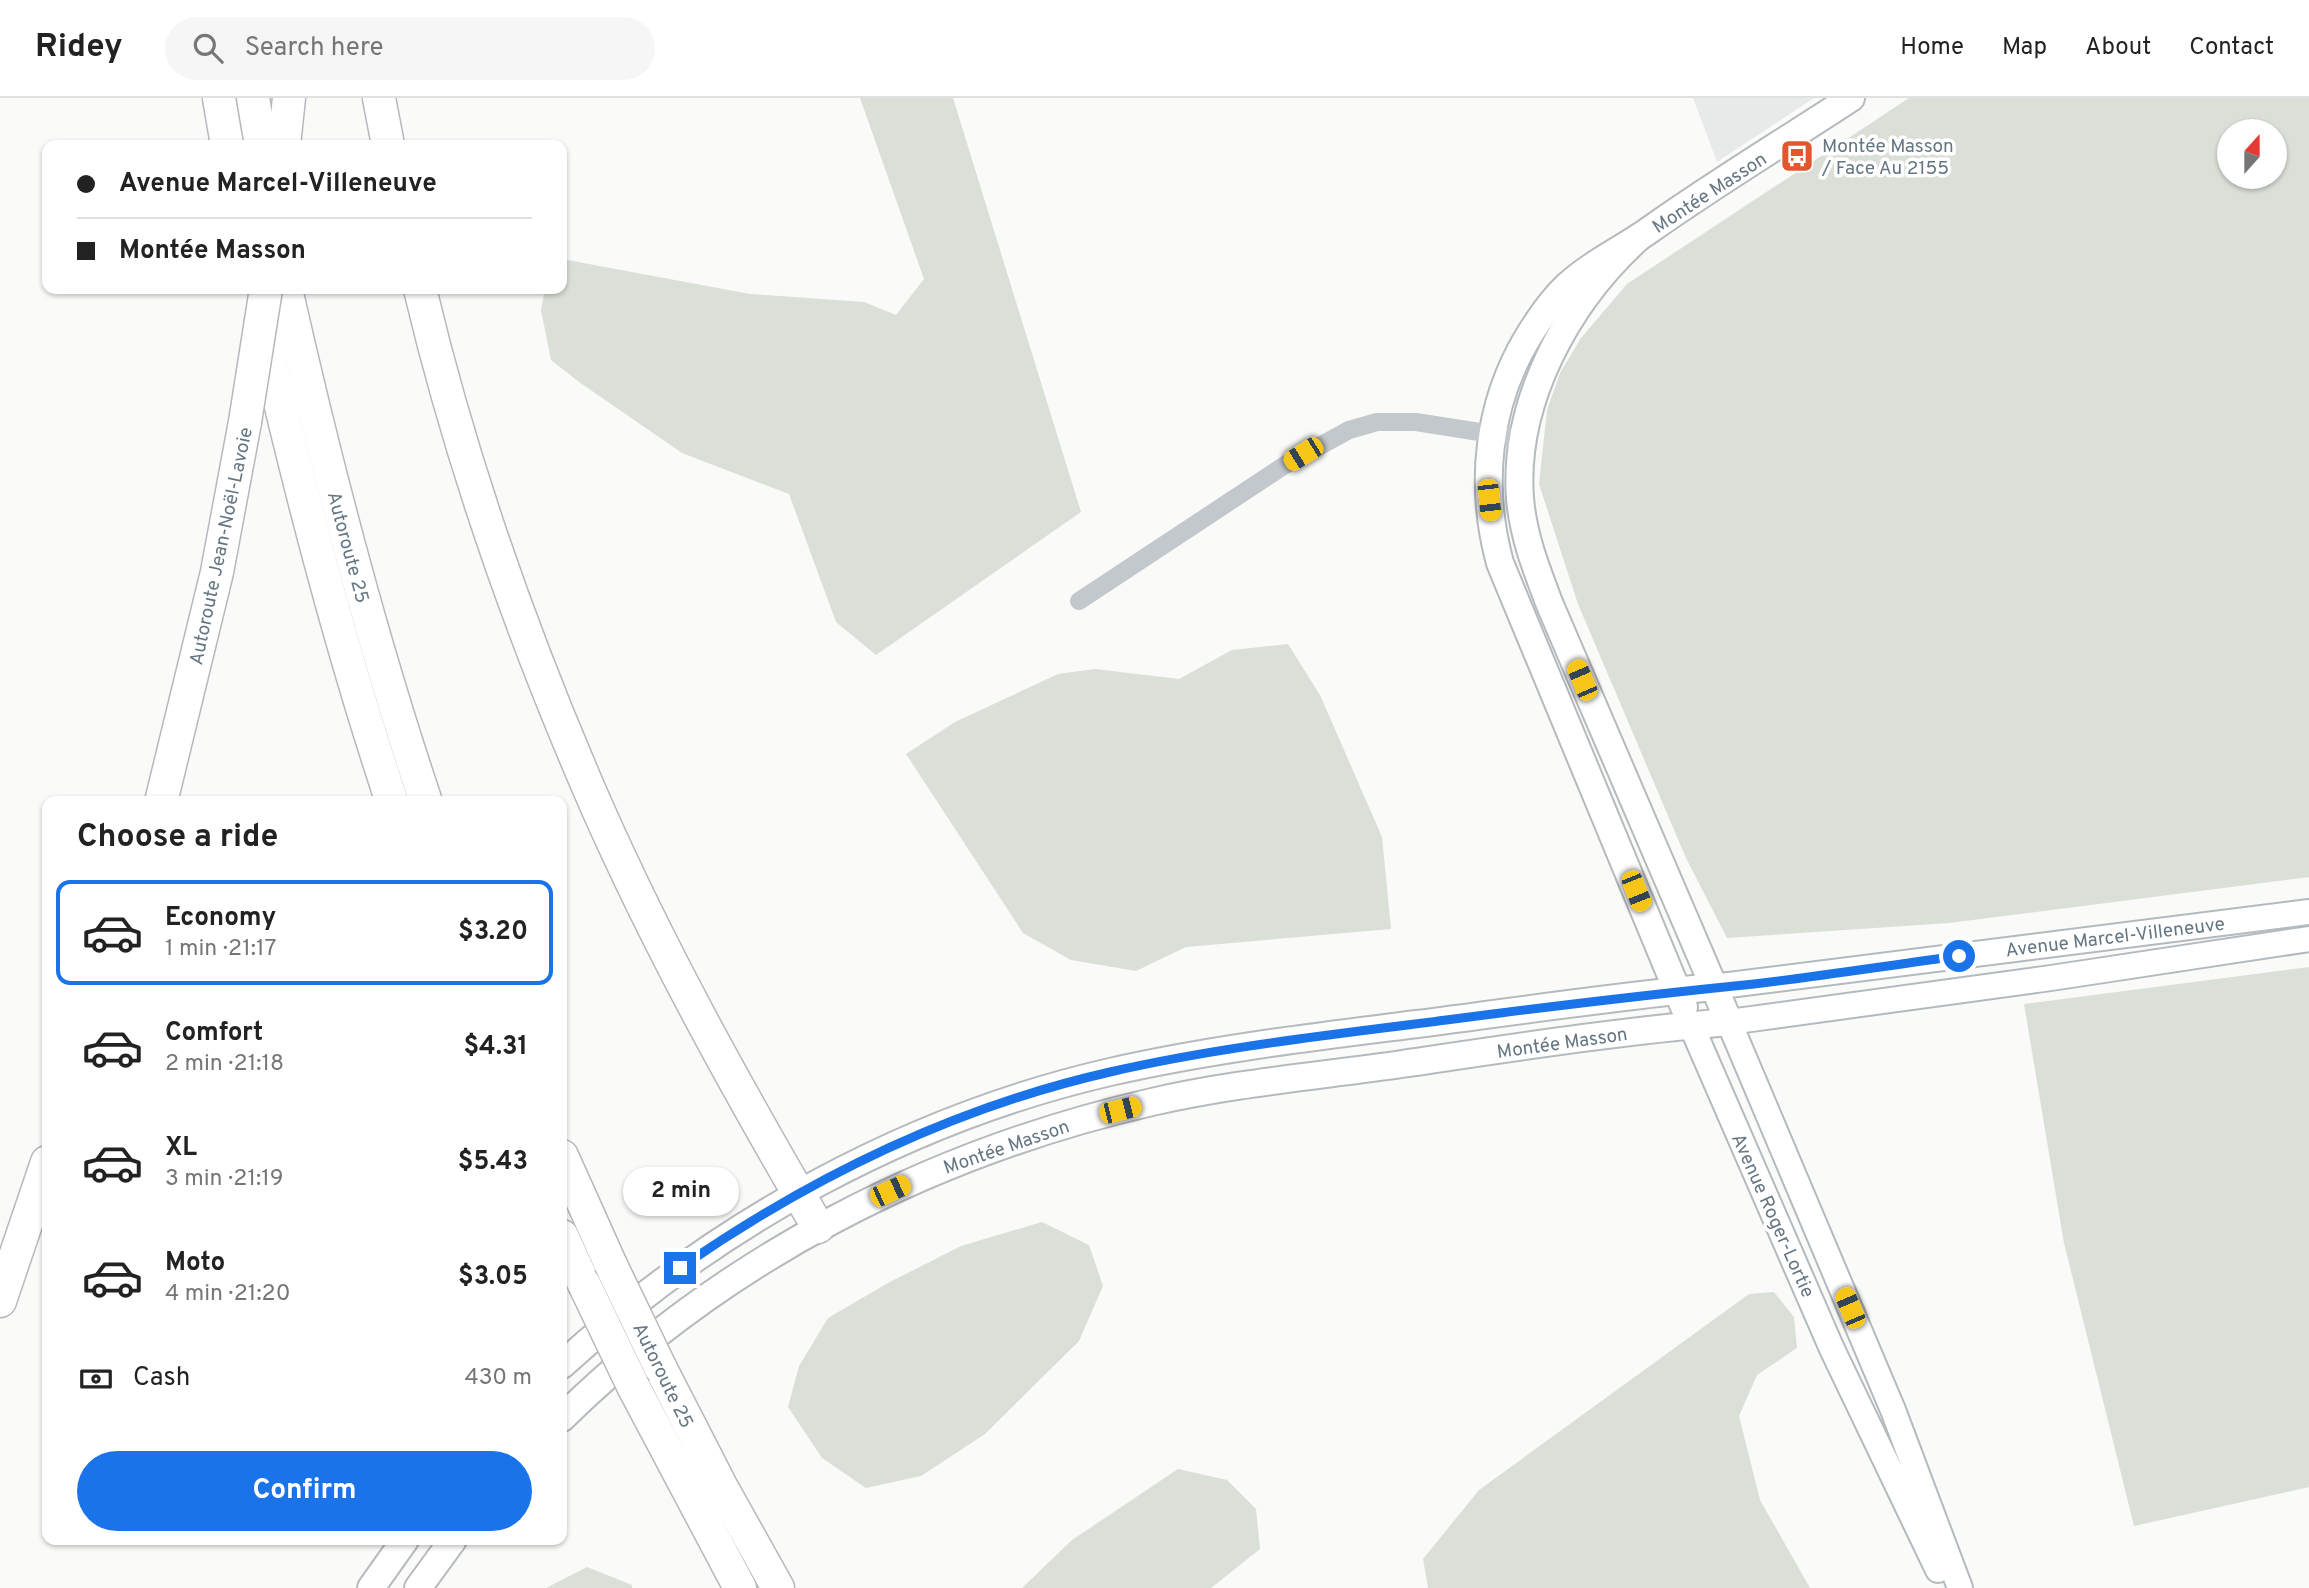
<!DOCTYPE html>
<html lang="en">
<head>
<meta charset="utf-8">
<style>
	body { margin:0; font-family:Overpass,sans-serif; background:#f6f6f6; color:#222; height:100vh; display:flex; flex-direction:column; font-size:26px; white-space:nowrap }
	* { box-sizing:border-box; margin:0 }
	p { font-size:23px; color:#767676 }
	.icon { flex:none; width:38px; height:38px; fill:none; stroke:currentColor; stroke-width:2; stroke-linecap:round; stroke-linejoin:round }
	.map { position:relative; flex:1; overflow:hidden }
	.panel { position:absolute; left:42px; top:698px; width:525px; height:749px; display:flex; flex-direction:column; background:#fff; border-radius:14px; box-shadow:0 2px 5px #0004 }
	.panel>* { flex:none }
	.guide { position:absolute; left:42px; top:42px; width:525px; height:154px; border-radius:14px; box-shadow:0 2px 5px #0004; display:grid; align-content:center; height:154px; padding:0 35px; background:#fff }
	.needle { width:46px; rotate:21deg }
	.controls { position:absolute; left:2217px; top:21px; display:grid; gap:14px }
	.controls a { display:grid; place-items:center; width:70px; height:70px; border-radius:50%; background:#fff; box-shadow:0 2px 5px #0004; font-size:35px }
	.end { position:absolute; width:32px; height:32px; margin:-16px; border:9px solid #1a73e8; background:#fff; box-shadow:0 0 0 4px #fff }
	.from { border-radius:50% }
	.bubble { position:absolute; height:49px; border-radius:24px; background:#fff; box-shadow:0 2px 5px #0004; font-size:23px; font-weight:700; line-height:49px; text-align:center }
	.car { position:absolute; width:21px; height:42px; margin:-21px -10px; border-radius:9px; box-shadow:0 0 5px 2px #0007; background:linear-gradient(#f5c518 24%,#345 0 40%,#f5c518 0 76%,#345 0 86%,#f5c518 0) }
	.guide b { display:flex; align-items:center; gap:24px; height:66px; font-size:26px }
	.guide b+b { border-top:2px solid #e0e0e0 }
	.guide i { width:18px; height:18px; background:#222 }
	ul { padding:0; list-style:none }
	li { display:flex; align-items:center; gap:21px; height:105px; margin:0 14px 10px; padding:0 21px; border:4px solid transparent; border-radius:14px }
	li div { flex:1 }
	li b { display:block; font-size:26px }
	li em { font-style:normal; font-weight:700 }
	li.selected { border-color:#1a73e8 }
	li>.icon { width:63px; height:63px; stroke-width:1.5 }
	h2 { padding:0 35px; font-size:32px; line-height:84px }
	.pay { display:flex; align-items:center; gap:18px; height:77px; padding:0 35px; font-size:26px }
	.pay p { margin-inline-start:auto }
	.button { display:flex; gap:14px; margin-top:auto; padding:14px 35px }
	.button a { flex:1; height:80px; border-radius:42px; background:#1a73e8; color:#fff; font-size:28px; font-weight:700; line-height:80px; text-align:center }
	header { display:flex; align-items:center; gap:42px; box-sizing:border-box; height:98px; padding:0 35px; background:#fff; border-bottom:2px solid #e0e0e0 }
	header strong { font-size:33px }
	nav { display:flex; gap:38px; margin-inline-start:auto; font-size:24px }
	.search { width:490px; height:63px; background:#f6f6f6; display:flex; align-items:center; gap:18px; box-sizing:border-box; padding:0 24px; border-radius:38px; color:#767676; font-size:26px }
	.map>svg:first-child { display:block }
	.built { fill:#e8e9e9 }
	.green { fill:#dadfd7; fill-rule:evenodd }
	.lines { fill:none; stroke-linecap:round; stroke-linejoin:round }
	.secondary-casing { stroke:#b3babf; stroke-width:28 }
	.primary-casing { stroke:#b5babe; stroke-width:30 }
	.highway-casing { stroke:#b4b9bd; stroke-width:35 }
	.street { stroke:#c3c8cc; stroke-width:18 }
	.secondary { stroke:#fff; stroke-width:24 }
	.primary { stroke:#fff; stroke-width:26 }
	.highway { stroke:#fff; stroke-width:32 }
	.highway-bridge-casing { stroke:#b4b9bd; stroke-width:35; stroke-linecap:butt }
	.highway-bridge { stroke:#fff; stroke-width:32 }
	.route { stroke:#1a73e8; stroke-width:9 }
	.labels { text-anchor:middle; stroke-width:7; stroke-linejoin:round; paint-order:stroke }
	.poi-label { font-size:19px; fill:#657683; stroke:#fff; text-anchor:start }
	.street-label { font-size:19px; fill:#657683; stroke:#fff }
</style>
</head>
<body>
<header>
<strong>Ridey</strong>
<div class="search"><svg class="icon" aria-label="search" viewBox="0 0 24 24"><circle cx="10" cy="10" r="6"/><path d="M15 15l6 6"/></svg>Search here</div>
<nav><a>Home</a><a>Map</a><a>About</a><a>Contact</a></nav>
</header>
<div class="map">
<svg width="2309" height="1490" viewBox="0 0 2309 1490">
	<rect width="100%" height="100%" fill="#fafaf8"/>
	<!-- built -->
	<polygon class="built" points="1693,0 1814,0 1717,64"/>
	<!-- green -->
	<g class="green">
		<polygon points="860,0 953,0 1081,414 876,557 836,524 789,396 682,355 579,284 551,262 541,212 545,191 562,191 562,161 750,196 864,204 896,217 924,181"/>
		<path d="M1909,0H2309V779L1949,825L1727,840L1686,760L1578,506L1539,386L1547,312L1560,275L1581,240L1627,186ZM2230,33H2275V79H2230Z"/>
		<polygon points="1288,546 1320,597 1382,739 1391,831 1186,849 1136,873 1071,862 1023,835 906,656 955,624 1058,576 1095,571 1179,581 1232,552"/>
		<polygon points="2309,869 2309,1389 2134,1428 2064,1145 2024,906"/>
		<polygon points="1042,1124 1089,1147 1103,1188 1079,1243 985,1336 921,1378 866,1390 822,1360 788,1309 799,1268 828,1220 888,1185 961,1148"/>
		<polygon points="1774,1194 1794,1219 1797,1250 1757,1277 1739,1318 1760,1402 1810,1490 1428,1490 1423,1461 1479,1392 1749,1196"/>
		<polygon points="1178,1371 1227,1382 1256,1411 1260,1451 1211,1490 1022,1490 1072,1442"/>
		<polygon points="587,1469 632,1487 632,1490 546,1490"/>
	</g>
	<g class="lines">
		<defs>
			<g id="secondary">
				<polyline points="1713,889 2309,814"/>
				<polyline points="1691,927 1832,1251 1938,1472"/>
				<polyline points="1960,1490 1893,1312 1729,924 2051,880 2309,841"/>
			</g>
			<g id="primary">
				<path d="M1684,909L1500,465C1479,388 1487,307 1528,239C1539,221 1551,203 1567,188C1592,165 1623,151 1651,131C1716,85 1784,44 1851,0"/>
				<path d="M562,1267C715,1127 906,1021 1110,974C1211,951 1314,939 1417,926C1516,913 1614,899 1713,889"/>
				<path d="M562,1320C725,1160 930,1055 1152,1004C1234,985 1319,978 1402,966C1511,950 1620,933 1729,924L1550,507C1537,473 1523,438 1520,400C1513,304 1567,205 1637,141"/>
				<polyline points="371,1490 405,1442"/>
				<polyline points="418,1490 453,1442"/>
			</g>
			<g id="highway">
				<polyline points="219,0 227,47"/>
				<polyline points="253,0 261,47"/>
				<polyline points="379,0 388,47"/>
				<polyline points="284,47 289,0"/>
				<path d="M286,191C325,364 369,535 426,704"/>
				<path d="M420,191C462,368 523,540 596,707C660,852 738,992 818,1129"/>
				<path d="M261,223C298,386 339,545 392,704"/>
				<polyline points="161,704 217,474 245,324"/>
				<polyline points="562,1058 610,1165"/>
				<polyline points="562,1138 584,1186"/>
				<polyline points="0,1203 47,1064"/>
				<polyline points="660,1269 721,1388 778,1490"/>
				<polyline points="634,1290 740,1490"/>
			</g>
		</defs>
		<!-- secondary casing -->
		<use href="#secondary" class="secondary-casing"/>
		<!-- primary casing -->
		<use href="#primary" class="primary-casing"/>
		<!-- highway casing -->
		<use href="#highway" class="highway-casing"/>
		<!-- street -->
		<polyline class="street" points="1079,503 1285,367 1349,332 1377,324 1416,324 1524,341"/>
		<!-- secondary -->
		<use href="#secondary" class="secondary"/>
		<!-- primary -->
		<use href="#primary" class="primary"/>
		<!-- highway -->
		<use href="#highway" class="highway"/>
		<defs>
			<g id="highway-bridge">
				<polyline points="245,324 266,191"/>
				<polyline points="610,1165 660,1269"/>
				<polyline points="584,1186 634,1290"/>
			</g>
		</defs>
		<!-- highway-bridge casing -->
		<use href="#highway-bridge" class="highway-bridge-casing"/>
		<!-- highway-bridge -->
		<use href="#highway-bridge" class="highway-bridge"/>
	</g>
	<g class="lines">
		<!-- route -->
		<path class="route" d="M680,1170C810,1080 956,1009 1110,974C1223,948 1340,936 1454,921C1554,908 1654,896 1754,886C1822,878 1891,867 1959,858"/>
	</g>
	<!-- icons -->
	<defs>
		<symbol id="bus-square" viewBox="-11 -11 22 22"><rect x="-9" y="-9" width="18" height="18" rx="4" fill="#e4572e" stroke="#fff"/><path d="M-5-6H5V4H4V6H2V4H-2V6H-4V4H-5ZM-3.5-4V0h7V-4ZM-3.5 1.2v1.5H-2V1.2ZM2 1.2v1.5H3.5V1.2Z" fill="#fff"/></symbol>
	</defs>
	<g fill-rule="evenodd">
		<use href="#bus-square" x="1778" y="39" width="38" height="38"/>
	</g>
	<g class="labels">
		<!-- poi labels -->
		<g class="poi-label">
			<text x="1822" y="54">Montée Masson<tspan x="1822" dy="22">/ Face Au 2155</tspan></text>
		</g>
		<!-- street labels -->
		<g class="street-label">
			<text transform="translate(1709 94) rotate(-33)" y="7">Montée Masson</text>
			<text transform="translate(220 448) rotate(-78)" y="7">Autoroute Jean-Noël-Lavoie</text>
			<text transform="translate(349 449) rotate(75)" y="7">Autoroute 25</text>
			<text transform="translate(2115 838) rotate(-7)" y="7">Avenue Marcel-Villeneuve</text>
			<text transform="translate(1562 944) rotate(-8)" y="7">Montée Masson</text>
			<text transform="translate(1006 1048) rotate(-19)" y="7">Montée Masson</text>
			<text transform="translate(1774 1117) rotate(66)" y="7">Avenue Roger-Lortie</text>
			<text transform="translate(664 1277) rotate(64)" y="7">Autoroute 25</text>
		</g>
	</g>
</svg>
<div class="controls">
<a><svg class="needle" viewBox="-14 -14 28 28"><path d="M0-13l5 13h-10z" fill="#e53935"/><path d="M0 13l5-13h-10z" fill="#767676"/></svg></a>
</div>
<i class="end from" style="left:1959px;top:858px"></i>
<i class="end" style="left:680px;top:1170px"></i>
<div class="bubble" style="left:623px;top:1069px;width:116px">2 min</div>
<i class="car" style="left:1303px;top:356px;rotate:238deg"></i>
<i class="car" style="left:1489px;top:402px;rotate:174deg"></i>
<i class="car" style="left:1582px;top:582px;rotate:337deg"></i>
<i class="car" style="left:1636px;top:793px;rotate:158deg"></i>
<i class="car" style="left:1120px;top:1012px;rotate:76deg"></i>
<i class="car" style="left:890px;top:1093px;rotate:65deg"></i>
<i class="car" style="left:1850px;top:1210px;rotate:337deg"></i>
<div class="guide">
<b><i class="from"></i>Avenue Marcel-Villeneuve</b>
<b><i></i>Montée Masson</b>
</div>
<section class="panel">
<h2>Choose a ride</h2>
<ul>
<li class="selected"><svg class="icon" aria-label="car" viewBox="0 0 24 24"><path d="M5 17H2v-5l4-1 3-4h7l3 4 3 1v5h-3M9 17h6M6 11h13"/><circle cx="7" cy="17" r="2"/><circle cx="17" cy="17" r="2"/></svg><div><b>Economy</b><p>1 min · 21:17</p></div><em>$3.20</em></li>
<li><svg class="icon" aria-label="car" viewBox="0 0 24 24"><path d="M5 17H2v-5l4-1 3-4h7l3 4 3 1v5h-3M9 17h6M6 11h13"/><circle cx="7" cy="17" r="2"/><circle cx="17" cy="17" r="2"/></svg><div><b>Comfort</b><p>2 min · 21:18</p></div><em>$4.31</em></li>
<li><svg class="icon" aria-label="car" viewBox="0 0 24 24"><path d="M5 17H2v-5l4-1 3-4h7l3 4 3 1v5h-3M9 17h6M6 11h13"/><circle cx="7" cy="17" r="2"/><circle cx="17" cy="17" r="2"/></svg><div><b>XL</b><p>3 min · 21:19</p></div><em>$5.43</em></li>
<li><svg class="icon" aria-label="car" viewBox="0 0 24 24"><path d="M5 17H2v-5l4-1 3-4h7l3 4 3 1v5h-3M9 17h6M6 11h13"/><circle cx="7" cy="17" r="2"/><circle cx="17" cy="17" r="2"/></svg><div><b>Moto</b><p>4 min · 21:20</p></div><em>$3.05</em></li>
</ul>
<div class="pay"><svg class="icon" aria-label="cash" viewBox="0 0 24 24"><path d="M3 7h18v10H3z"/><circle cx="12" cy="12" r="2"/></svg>Cash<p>430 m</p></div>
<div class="button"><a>Confirm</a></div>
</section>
</div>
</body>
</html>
